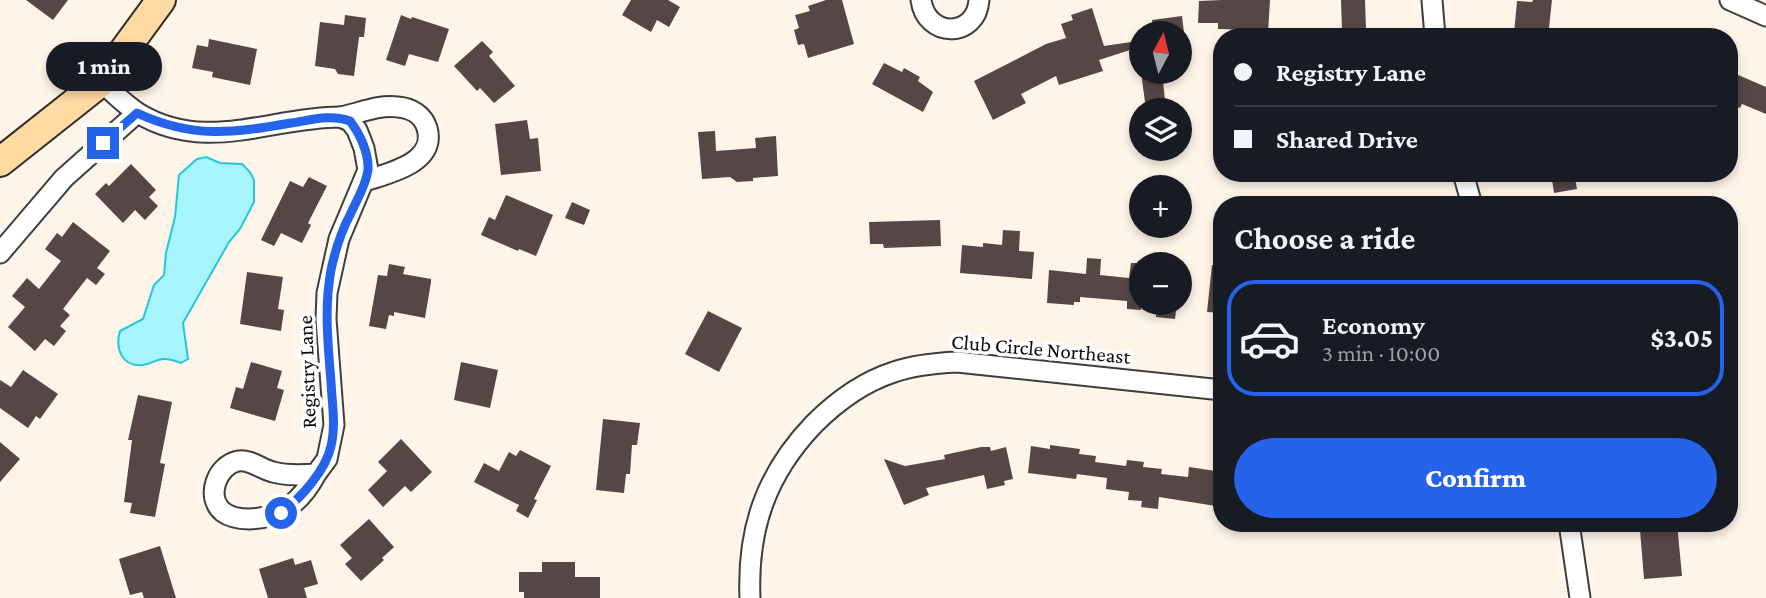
<!DOCTYPE html>
<html lang="en">
<head>
<meta charset="utf-8">
<style>
	body { margin:0; font-family:"Crimson Pro",serif; background:#242831; color:#f1f3f6; height:100vh; display:flex; flex-direction:column; font-size:26px; white-space:nowrap }
	* { box-sizing:border-box; margin:0 }
	p { font-size:23px; color:#9ea1a6 }
	.icon { flex:none; width:38px; height:38px; fill:none; stroke:currentColor; stroke-width:2; stroke-linecap:round; stroke-linejoin:round }
	.map { position:relative; flex:1; overflow:hidden }
	.drawer { position:absolute; left:1213px; top:196px; width:525px; height:336px; display:flex; flex-direction:column; background:#171b24; border-radius:28px; box-shadow:0 4px 10px #0003 }
	.drawer>* { flex:none }
	.banner { position:absolute; left:1213px; top:28px; width:525px; height:154px; border-radius:28px; box-shadow:0 4px 10px #0003; display:grid; align-content:center; height:154px; padding:0 21px; background:#171b24 }
	.needle { width:46px; rotate:7deg }
	.tools { position:absolute; left:1129px; top:21px; display:grid; gap:14px }
	.tools a { display:grid; place-items:center; width:63px; height:63px; border-radius:50%; background:#171b24; box-shadow:0 4px 10px #0003; font-size:35px }
	.end { position:absolute; width:32px; height:32px; margin:-16px; border:9px solid #2563eb; background:#fff; box-shadow:0 0 0 4px #fff }
	.from { border-radius:50% }
	.bubble { position:absolute; height:49px; border-radius:24px; background:#171b24; box-shadow:0 4px 10px #0003; font-size:23px; font-weight:800; line-height:49px; text-align:center }
	.banner b { display:flex; align-items:center; gap:24px; height:66px; font-size:26px }
	.banner b+b { border-top:2px solid #363941 }
	.banner i { width:18px; height:18px; background:#f1f3f6 }
	ul { padding:0; list-style:none }
	li { display:flex; align-items:center; gap:21px; height:116px; margin:0 14px 10px; padding:0 7px; border:4px solid transparent; border-radius:28px }
	li div { flex:1 }
	li b { display:block; font-size:26px }
	li em { font-style:normal; font-weight:800 }
	li.current { border-color:#2563eb }
	li>.icon { width:63px; height:63px; stroke-width:1.5 }
	h2 { padding:0 21px; font-size:32px; line-height:84px }
	.primary-button { display:flex; gap:14px; margin-top:auto; padding:14px 21px }
	.primary-button a { flex:1; height:80px; border-radius:42px; background:#2563eb; color:#fff; font-size:28px; font-weight:800; line-height:80px; text-align:center }
	.map>svg:first-child { display:block }
	.water { fill:#a7f5fc; stroke:#27c6da; stroke-width:2 }
	.building { fill:#544746 }
	.lines { fill:none; stroke-linecap:round; stroke-linejoin:round }
	.minor-casing { stroke:#3e3e3e; stroke-width:23 }
	.secondary-casing { stroke:#2d2d2d; stroke-width:32 }
	.minor { stroke:#fff; stroke-width:19 }
	.secondary { stroke:#ffdaa3; stroke-width:28 }
	.route { stroke:#2563eb; stroke-width:9 }
	.labels { text-anchor:middle; stroke-width:7; stroke-linejoin:round; paint-order:stroke }
	.street-label { font-size:21px; fill:#0b0b0b; stroke:#fff }
</style>
</head>
<body>
<div class="map">
<svg width="1766" height="598" viewBox="0 0 1766 598">
	<rect width="100%" height="100%" fill="#fff4e8"/>
	<!-- water -->
	<path class="water" d="M206,157L220,163L242,164L250,172L254,180V202L240,229L229,242L183,323L188,359L181,363C176,361 170,359 164,359C157,359 150,364 143,365C121,367 115,348 120,331L143,319L154,285L164,275L166,253L175,217L179,175L197,159Z"/>
	<!-- building -->
	<g class="building">
		<polygon points="26,0 68,0 53,20"/>
		<polygon points="631,0 668,0 680,7 669,27 657,20 651,32 622,15"/>
		<polygon points="826,0 842,0 854,44 808,58 804,44 798,45 794,30 799,28 795,15 810,11 808,6"/>
		<polygon points="1222,0 1270,0 1268,33 1250,33 1250,30 1218,29 1218,23 1198,23 1199,1"/>
		<polygon points="1341,0 1365,0 1366,29 1342,30"/>
		<polygon points="1533,0 1552,0 1548,37 1514,34 1517,1 1532,2"/>
		<polygon points="1092,8 1104,46 1131,42 1133,49 1099,60 1103,71 1059,85 1056,76 1021,94 1026,103 993,120 974,81 1046,44 1066,38 1061,24 1073,20 1071,15"/>
		<polygon points="345,15 366,18 364,37 359,37 354,76 338,74 335,69 315,66 320,22 344,25"/>
		<polygon points="401,15 411,19 412,17 449,29 438,62 409,54 405,66 386,60"/>
		<polygon points="1182,16 1184,33 1154,33 1152,20"/>
		<polygon points="209,39 257,49 250,85 212,77 213,72 192,68 197,45 208,47"/>
		<polygon points="482,41 493,52 489,56 515,86 494,103 480,88 477,91 454,66"/>
		<polygon points="884,63 902,72 904,68 920,77 918,81 933,92 923,112 872,84"/>
		<polygon points="1729,71 1766,87 1766,114 1742,104 1740,108 1729,104"/>
		<polygon points="1141,72 1162,72 1165,100 1145,102"/>
		<polygon points="527,120 530,139 538,138 541,171 501,175 495,124"/>
		<polygon points="715,131 716,151 756,148 755,138 776,136 778,176 753,178 753,181 737,182 730,177 702,179 698,132"/>
		<polygon points="131,164 156,190 149,197 158,206 145,220 135,210 123,223 95,194 106,183 109,186"/>
		<polygon points="1551,173 1574,173 1577,189 1554,193"/>
		<polygon points="309,177 327,186 308,223 311,225 302,243 281,233 274,246 261,240 290,181 303,187"/>
		<polygon points="506,195 553,215 536,256 519,249 518,251 481,235 489,217 495,220"/>
		<polygon points="572,202 590,210 584,225 565,218"/>
		<polygon points="940,220 941,246 884,248 883,244 870,244 869,222"/>
		<polygon points="73,222 110,251 97,268 105,274 96,285 87,278 63,309 70,315 60,326 66,331 54,346 45,339 35,351 8,327 25,307 12,296 27,278 39,289 61,261 45,249 57,233 62,237"/>
		<polygon points="1003,230 1020,231 1019,251 1034,252 1032,279 960,273 962,245 983,247 983,243 1002,245"/>
		<polygon points="1087,258 1101,259 1100,275 1129,278 1131,263 1141,263 1141,310 1127,309 1127,301 1080,297 1080,302 1074,302 1074,305 1047,303 1049,270 1086,274"/>
		<polygon points="389,264 405,267 403,274 431,279 431,282 425,318 394,312 394,316 389,315 386,329 369,326 378,275 387,276"/>
		<polygon points="1212,265 1222,266 1222,313 1207,312"/>
		<polygon points="247,272 283,277 278,309 284,310 281,331 240,324"/>
		<polygon points="1157,303 1177,303 1175,319 1156,317"/>
		<polygon points="708,311 742,328 719,372 685,354"/>
		<polygon points="251,362 282,371 277,388 284,390 275,421 230,408 236,387 243,389"/>
		<polygon points="461,362 498,370 490,408 454,400"/>
		<polygon points="23,370 58,394 40,419 36,416 28,428 0,408 0,380 11,387"/>
		<polygon points="138,395 172,402 160,463 165,464 155,517 130,513 132,503 124,502 132,440 128,440"/>
		<polygon points="603,419 640,423 637,445 632,445 630,474 626,474 624,493 596,490"/>
		<polygon points="401,439 432,472 411,492 405,486 383,507 368,490 387,471 378,462"/>
		<polygon points="0,442 20,459 0,482"/>
		<polygon points="1050,445 1080,449 1079,454 1096,456 1095,462 1126,466 1127,460 1144,462 1143,467 1162,469 1161,474 1188,477 1189,467 1222,472 1222,507 1159,497 1158,509 1141,507 1142,501 1128,500 1129,492 1106,489 1107,478 1077,474 1076,479 1028,473 1031,446 1050,449"/>
		<polygon points="981,447 990,447 991,451 1006,447 1013,479 1004,481 1005,485 987,489 984,475 926,488 929,495 904,505 884,459 905,466 945,459 944,455"/>
		<polygon points="520,450 551,466 534,499 537,500 528,518 516,511 519,505 474,482 484,463 499,471 509,452 516,456"/>
		<polygon points="369,519 394,547 382,558 384,560 361,581 345,564 352,558 340,545"/>
		<polygon points="1644,523 1677,523 1682,576 1644,579 1640,530 1644,529"/>
		<polygon points="160,546 176,598 144,598 142,592 130,595 119,559"/>
		<polygon points="293,558 295,565 311,560 318,584 304,588 307,598 268,598 259,569"/>
		<polygon points="542,562 575,562 575,577 600,577 600,598 524,598 524,592 519,592 519,572 542,572"/>
	</g>
	<g class="lines">
		<defs>
			<g id="minor">
				<path d="M921,0C926,38 976,39 979,0"/>
				<polyline points="1432,0 1435,37"/>
				<polyline points="1730,0 1766,16"/>
				<path d="M101,82C113,92 125,105 138,113C205,154 271,117 340,117L350,121L357,130L364,148L368,170L339,239L327,293L326,319L334,425L327,459L316,474C302,475 287,476 273,472C261,469 250,459 238,461C217,465 205,497 223,512C230,517 240,519 249,519C281,518 301,502 316,474"/>
				<path d="M340,117C358,114 378,104 398,107C411,108 423,115 427,128C437,163 389,173 365,181"/>
				<polyline points="1463,173 1472,205"/>
				<polyline points="0,253 64,178 137,113"/>
				<polyline points="1569,523 1580,598"/>
				<path d="M750,598C747,529 766,474 814,424C837,401 863,382 894,372C914,365 936,363 957,362L1222,390"/>
			</g>
			<polyline id="secondary" points="0,162 101,82 161,0"/>
		</defs>
		<!-- minor casing -->
		<use href="#minor" class="minor-casing"/>
		<!-- secondary casing -->
		<use href="#secondary" class="secondary-casing"/>
		<!-- minor -->
		<use href="#minor" class="minor"/>
		<!-- secondary -->
		<use href="#secondary" class="secondary"/>
	</g>
	<g class="lines">
		<!-- route -->
		<path class="route" d="M103,143L137,113C193,139 233,133 291,123C311,120 331,114 350,121C360,134 369,153 368,170C366,186 356,201 350,215C341,232 335,251 331,270C324,308 328,344 331,382C332,403 336,425 331,446C326,470 301,498 281,513"/>
	</g>
	<g class="labels">
		<!-- street labels -->
		<g class="street-label">
			<text transform="translate(1041 349) rotate(5)" y="7">Club Circle Northeast</text>
			<text transform="translate(307 372) rotate(-92)" y="7">Registry Lane</text>
		</g>
	</g>
</svg>
<div class="tools">
<a><svg class="needle" viewBox="-14 -14 28 28"><path d="M0-13l5 13h-10z" fill="#e53935"/><path d="M0 13l5-13h-10z" fill="#9ea1a6"/></svg></a>
<a><svg class="icon" aria-label="layers" viewBox="0 0 24 24"><path d="M12 4l9 5-9 5-9-5zM3 14l9 5 9-5"/></svg></a>
<a>+</a>
<a>−</a>
</div>
<i class="end from" style="left:281px;top:513px"></i>
<i class="end" style="left:103px;top:143px"></i>
<div class="bubble" style="left:46px;top:42px;width:116px">1 min</div>
<div class="banner">
<b><i class="from"></i>Registry Lane</b>
<b><i></i>Shared Drive</b>
</div>
<section class="drawer">
<h2>Choose a ride</h2>
<ul>
<li class="current"><svg class="icon" aria-label="car" viewBox="0 0 24 24"><path d="M5 17H2v-5l4-1 3-4h7l3 4 3 1v5h-3M9 17h6M6 11h13"/><circle cx="7" cy="17" r="2"/><circle cx="17" cy="17" r="2"/></svg><div><b>Economy</b><p>3 min · 10:00</p></div><em>$3.05</em></li>
</ul>
<div class="primary-button"><a>Confirm</a></div>
</section>
</div>
</body>
</html>
